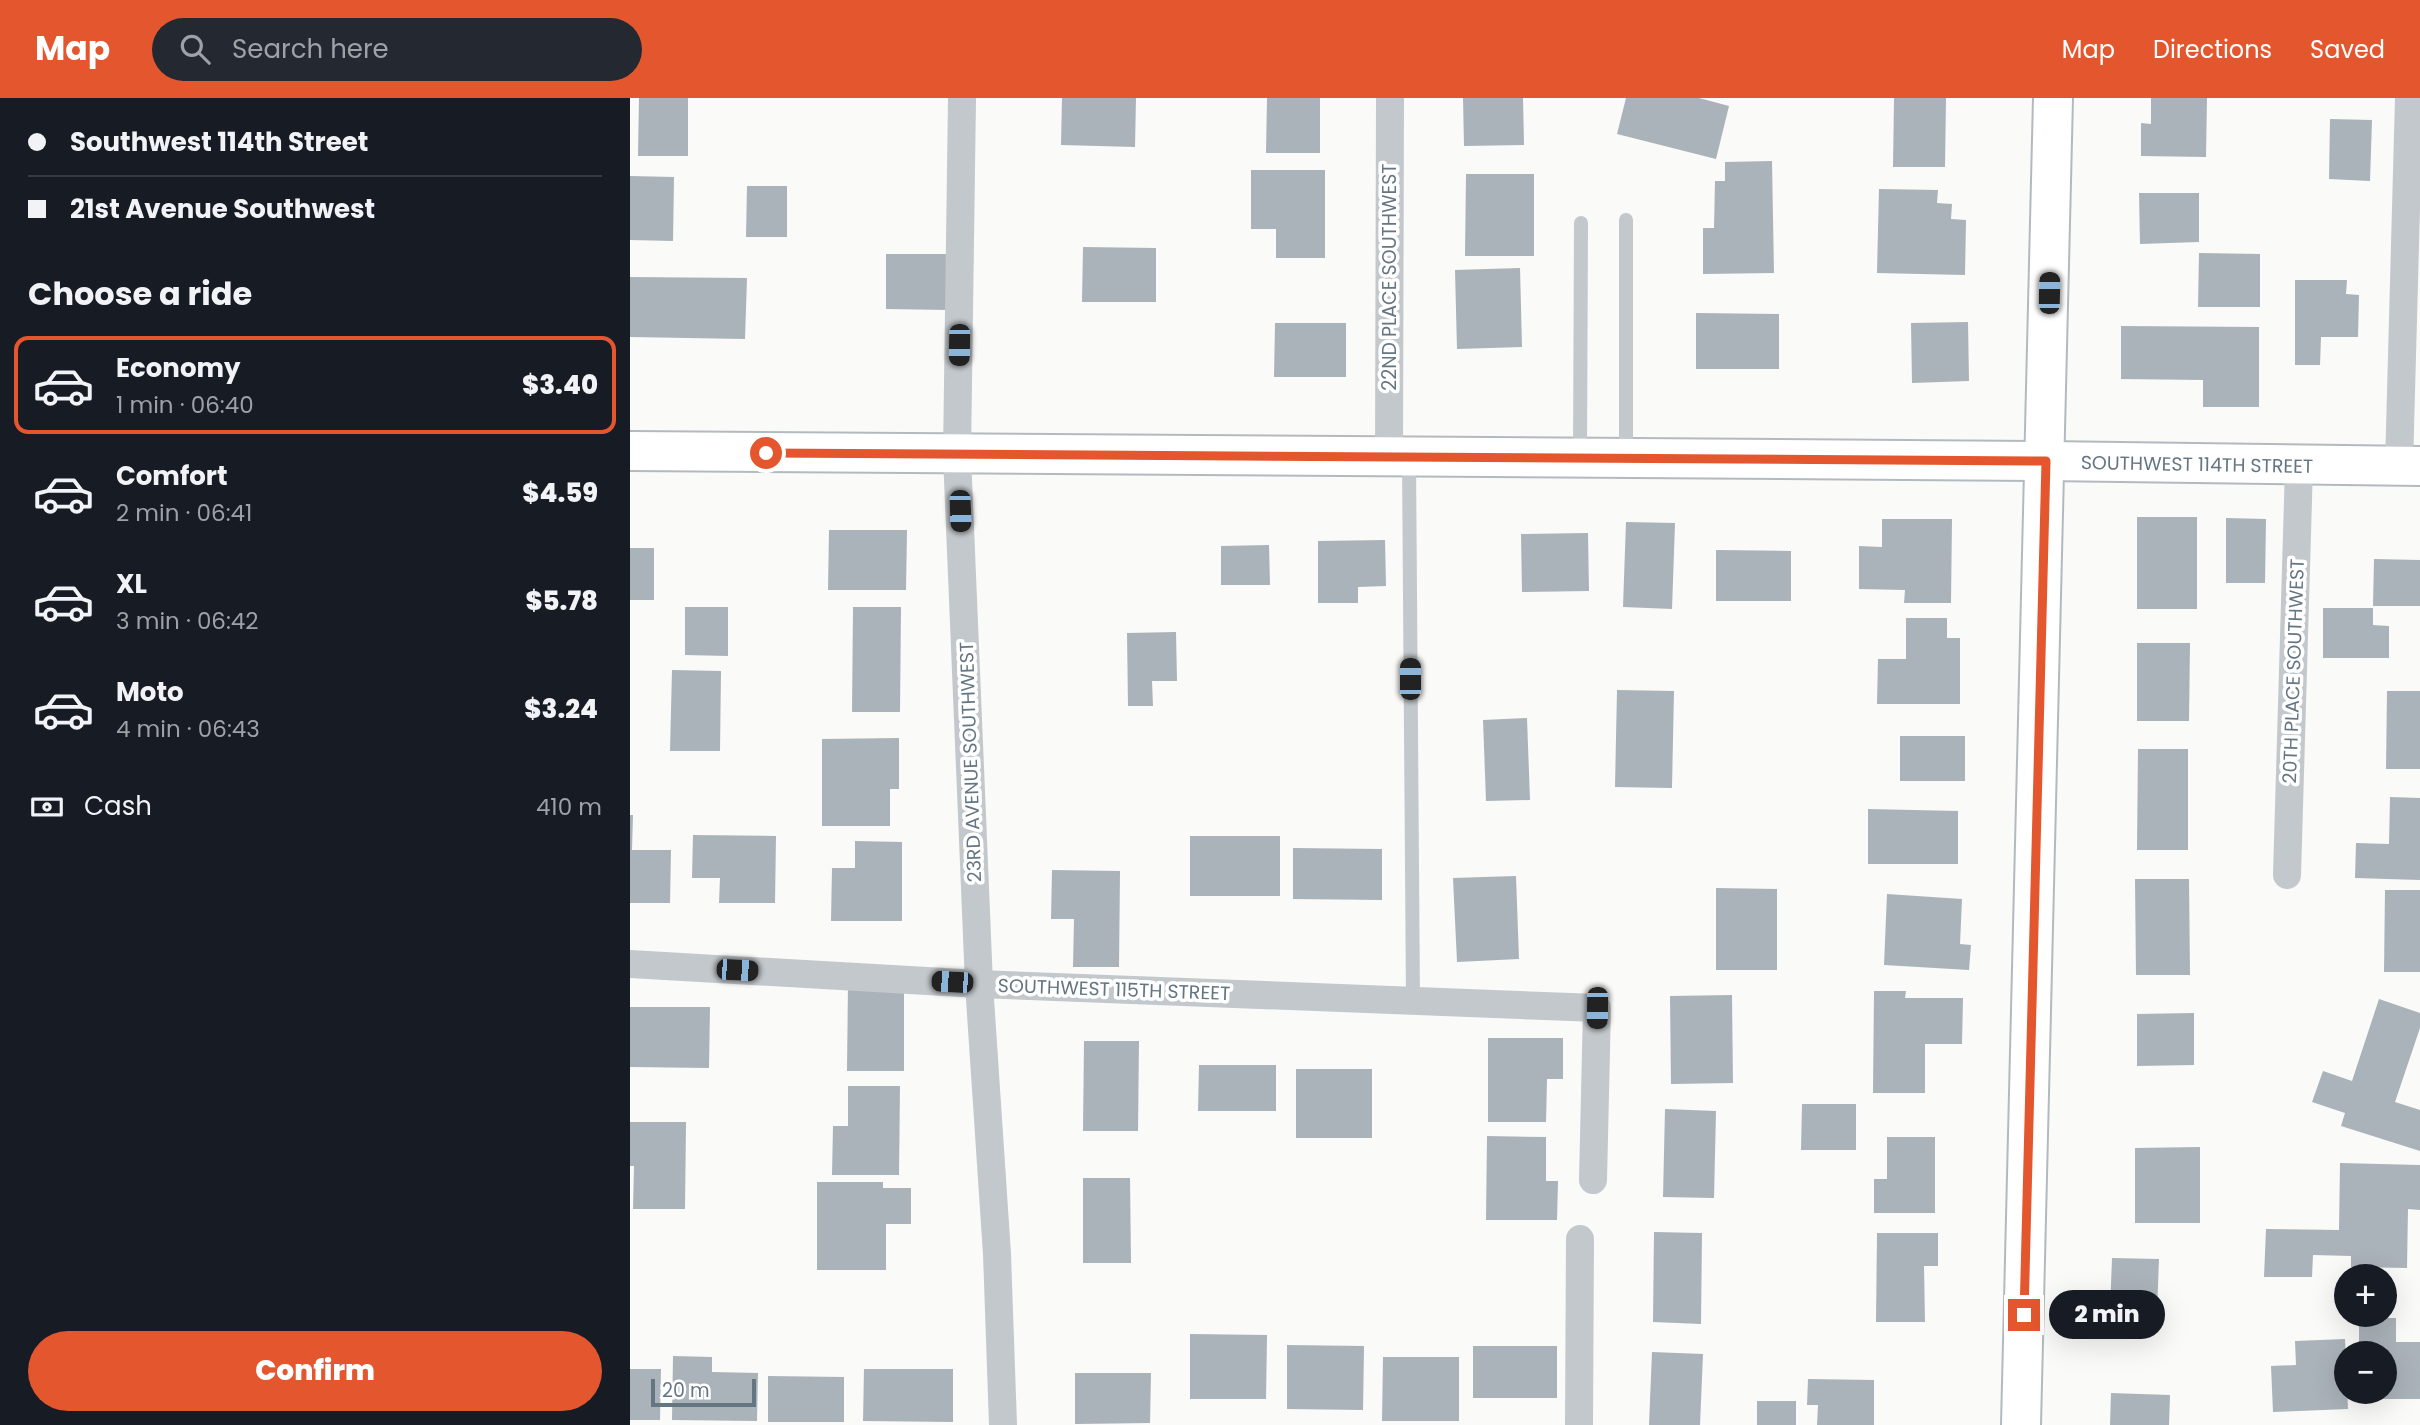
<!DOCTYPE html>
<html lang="en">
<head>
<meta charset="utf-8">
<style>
	body { margin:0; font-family:Poppins,sans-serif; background:#242831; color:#f1f3f6; height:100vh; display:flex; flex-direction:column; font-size:26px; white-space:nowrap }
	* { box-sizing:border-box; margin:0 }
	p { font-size:23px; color:#9ea1a6 }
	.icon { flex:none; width:38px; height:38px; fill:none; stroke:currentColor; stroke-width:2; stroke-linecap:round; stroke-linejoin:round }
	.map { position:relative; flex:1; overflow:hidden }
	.panel { display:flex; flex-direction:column; background:#171b24; width:630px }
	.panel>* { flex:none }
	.banner { display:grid; align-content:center; height:154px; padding:0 28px; background:#171b24 }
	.tools { position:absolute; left:1704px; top:1166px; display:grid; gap:14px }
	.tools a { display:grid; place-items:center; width:63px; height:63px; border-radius:50%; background:#171b24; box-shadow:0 7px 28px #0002; font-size:35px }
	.scale { position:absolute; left:21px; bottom:18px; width:105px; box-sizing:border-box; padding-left:7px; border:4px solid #657683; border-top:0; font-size:19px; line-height:24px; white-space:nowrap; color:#657683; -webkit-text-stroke:5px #fff; paint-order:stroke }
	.end { position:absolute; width:32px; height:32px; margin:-16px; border:9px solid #e4572e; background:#fff; box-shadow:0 0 0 4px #fff }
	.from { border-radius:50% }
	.bubble { position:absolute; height:49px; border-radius:24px; background:#171b24; box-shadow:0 7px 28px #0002; font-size:23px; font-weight:800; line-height:49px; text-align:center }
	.car { position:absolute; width:21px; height:42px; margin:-21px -10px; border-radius:9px; box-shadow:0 0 5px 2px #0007; background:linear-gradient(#222 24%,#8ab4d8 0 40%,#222 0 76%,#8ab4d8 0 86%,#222 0) }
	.banner b { display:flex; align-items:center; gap:24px; height:66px; font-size:26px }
	.banner b+b { border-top:2px solid #363941 }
	.banner i { width:18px; height:18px; background:#f1f3f6 }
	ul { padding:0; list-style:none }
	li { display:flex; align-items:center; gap:21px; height:98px; margin:0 14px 10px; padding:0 14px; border:4px solid transparent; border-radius:14px }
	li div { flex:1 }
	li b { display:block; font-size:26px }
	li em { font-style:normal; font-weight:800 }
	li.on { border-color:#e4572e }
	li>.icon { width:63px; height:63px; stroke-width:1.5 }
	h2 { padding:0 28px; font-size:32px; line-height:84px }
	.pay { display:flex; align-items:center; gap:18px; height:77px; padding:0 28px; font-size:26px }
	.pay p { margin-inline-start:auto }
	.cta { display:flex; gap:14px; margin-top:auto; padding:14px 28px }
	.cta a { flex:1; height:80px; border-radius:42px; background:#e4572e; color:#fff; font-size:28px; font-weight:800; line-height:80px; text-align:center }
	header { display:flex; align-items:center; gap:42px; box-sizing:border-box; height:98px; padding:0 35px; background:#e4572e; color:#fff }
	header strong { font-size:33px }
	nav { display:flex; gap:38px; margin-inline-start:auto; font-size:24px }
	.search { width:490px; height:63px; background:#242831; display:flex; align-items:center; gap:18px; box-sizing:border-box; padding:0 24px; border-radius:38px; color:#9ea1a6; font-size:26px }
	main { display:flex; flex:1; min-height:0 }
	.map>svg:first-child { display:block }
	.building { fill:#aab3b9 }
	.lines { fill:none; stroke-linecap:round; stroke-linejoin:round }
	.secondary-casing { stroke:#b3babf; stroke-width:42 }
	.lane { stroke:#c3c8cc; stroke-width:14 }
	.street { stroke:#c3c8cc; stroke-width:28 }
	.secondary { stroke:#fff; stroke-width:38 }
	.route { stroke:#e4572e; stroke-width:9 }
	.labels { text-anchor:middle; stroke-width:7; stroke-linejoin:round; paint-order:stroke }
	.street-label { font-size:19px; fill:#657683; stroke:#fff }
</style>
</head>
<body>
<header>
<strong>Map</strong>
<div class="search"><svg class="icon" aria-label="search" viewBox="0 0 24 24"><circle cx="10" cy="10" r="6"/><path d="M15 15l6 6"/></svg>Search here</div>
<nav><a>Map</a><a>Directions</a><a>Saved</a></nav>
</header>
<main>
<section class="panel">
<div class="banner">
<b><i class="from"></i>Southwest 114th Street</b>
<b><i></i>21st Avenue Southwest</b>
</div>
<h2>Choose a ride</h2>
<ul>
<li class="on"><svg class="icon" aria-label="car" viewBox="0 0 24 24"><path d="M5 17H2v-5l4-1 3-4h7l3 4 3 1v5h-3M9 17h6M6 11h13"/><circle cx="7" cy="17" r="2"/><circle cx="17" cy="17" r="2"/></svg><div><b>Economy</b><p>1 min · 06:40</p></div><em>$3.40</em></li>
<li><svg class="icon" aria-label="car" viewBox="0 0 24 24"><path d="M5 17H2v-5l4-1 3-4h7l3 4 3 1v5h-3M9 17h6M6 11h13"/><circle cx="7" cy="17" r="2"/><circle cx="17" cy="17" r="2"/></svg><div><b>Comfort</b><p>2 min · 06:41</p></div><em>$4.59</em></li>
<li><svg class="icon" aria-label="car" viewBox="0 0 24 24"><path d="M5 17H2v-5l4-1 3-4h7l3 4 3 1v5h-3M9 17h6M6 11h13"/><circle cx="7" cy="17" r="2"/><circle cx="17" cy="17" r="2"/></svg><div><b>XL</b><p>3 min · 06:42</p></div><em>$5.78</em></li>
<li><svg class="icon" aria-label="car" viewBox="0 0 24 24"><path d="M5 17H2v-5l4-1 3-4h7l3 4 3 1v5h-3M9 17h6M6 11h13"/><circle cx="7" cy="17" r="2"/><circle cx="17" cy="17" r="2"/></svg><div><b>Moto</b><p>4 min · 06:43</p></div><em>$3.24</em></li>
</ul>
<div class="pay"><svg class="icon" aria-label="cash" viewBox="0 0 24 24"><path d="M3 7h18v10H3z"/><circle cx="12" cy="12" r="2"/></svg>Cash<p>410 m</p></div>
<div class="cta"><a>Confirm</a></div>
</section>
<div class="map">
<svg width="1790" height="1327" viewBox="0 0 1790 1327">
	<rect width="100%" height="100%" fill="#fafaf8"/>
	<!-- building -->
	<g class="building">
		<polygon points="9,0 58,0 58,58 8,58"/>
		<polygon points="432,0 506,0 505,49 431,47"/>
		<polygon points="637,0 690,0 690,55 636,55"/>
		<polygon points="833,0 893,0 894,47 834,48"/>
		<polygon points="996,0 1069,0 1099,8 1086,61 987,36"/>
		<polygon points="1264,0 1316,0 1315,69 1263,69"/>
		<polygon points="1521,0 1577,0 1576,59 1511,58 1511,25 1521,26"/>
		<polygon points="1700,21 1742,22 1740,83 1699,81"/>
		<polygon points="1142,63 1144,175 1073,176 1073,130 1084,130 1085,83 1095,83 1095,64"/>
		<polygon points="621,72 695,72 695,160 646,160 646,131 621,131"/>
		<polygon points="836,76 904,76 904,158 835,158"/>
		<polygon points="0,78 44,79 43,143 0,142"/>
		<polygon points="117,88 157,88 157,139 116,139"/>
		<polygon points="1249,91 1308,92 1307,105 1322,106 1321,121 1336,122 1335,177 1247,175"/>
		<polygon points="1509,95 1569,95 1569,144 1510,146"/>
		<polygon points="453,149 526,150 526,204 452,204"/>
		<polygon points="1569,155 1630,156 1630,209 1568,209"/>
		<polygon points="256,156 318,156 318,212 256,211"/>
		<polygon points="890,170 892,249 827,251 825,172"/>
		<polygon points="0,179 117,180 115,241 0,239"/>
		<polygon points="1665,182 1717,182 1716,196 1729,197 1728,239 1691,239 1690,267 1665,267"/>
		<polygon points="1066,215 1149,216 1149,271 1066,271"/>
		<polygon points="1338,224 1339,283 1282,285 1281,225"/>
		<polygon points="645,225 716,225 716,279 644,279"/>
		<polygon points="1491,228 1629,229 1629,309 1573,309 1573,282 1491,281"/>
		<rect x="1507" y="419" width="60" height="92"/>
		<polygon points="1596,420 1636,421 1635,485 1596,485"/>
		<polygon points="1252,421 1322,421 1321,505 1274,505 1275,492 1229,491 1229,448 1252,449"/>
		<polygon points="996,424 1045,425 1042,511 993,509"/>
		<polygon points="199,432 277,432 276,492 198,492"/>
		<polygon points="958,435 959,493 892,494 891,436"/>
		<polygon points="755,442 756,488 728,489 728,505 688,505 688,443"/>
		<polygon points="639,447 640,487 591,487 591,448"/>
		<rect x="0" y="450" width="24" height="52"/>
		<polygon points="1086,452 1161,453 1161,503 1086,503"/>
		<polygon points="1744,461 1790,462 1790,508 1743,508"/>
		<polygon points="55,509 98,509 98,558 55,557"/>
		<polygon points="223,509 271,509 270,614 222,614"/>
		<polygon points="1693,510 1743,510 1743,527 1759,528 1759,560 1693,560"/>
		<polygon points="1276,520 1317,520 1317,540 1330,540 1330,606 1247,606 1248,561 1276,561"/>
		<polygon points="546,534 547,583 522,583 523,608 498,608 497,535"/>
		<polygon points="1507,545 1560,545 1559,623 1507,623"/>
		<polygon points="42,572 91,573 90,653 40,653"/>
		<polygon points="987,592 1044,593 1042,690 985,689"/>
		<polygon points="1757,593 1790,593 1790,671 1756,671"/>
		<polygon points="897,620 900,702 856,703 853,622"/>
		<rect x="1270" y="638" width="65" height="45"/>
		<polygon points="269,640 269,691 260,691 260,728 192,728 192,641"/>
		<polygon points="1508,651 1558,651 1558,752 1507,752"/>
		<polygon points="1760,699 1790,700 1790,782 1725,780 1726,745 1759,746"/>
		<polygon points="1238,711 1328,713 1328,766 1238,766"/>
		<polygon points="0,717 3,717 2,752 41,752 40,805 0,805"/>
		<polygon points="63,737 146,738 145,805 89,805 90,780 62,780"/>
		<rect x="560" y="738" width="90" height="60"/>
		<polygon points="225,743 272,744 272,823 201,823 202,770 225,770"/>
		<polygon points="663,750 752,751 752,802 663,801"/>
		<polygon points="422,772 490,773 489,869 443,869 444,821 421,821"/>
		<polygon points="886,778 889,861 827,864 823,780"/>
		<polygon points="1505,781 1559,781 1560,877 1506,877"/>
		<polygon points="1086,790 1147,791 1147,872 1086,872"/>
		<polygon points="1755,792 1790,792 1790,874 1754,874"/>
		<polygon points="1257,796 1332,801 1330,846 1341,847 1339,872 1254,867"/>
		<polygon points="218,886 274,886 274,973 217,973"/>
		<polygon points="1244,893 1276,893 1275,900 1333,900 1332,946 1295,946 1295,995 1243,995"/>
		<polygon points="1102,897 1103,985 1041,986 1040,898"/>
		<polygon points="1749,901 1790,915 1790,930 1765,1004 1790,1012 1790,1053 1711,1028 1715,1015 1682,1004 1693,973 1722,983"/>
		<polygon points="0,909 80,909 79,970 0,969"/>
		<polygon points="1564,915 1564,967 1507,968 1507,916"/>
		<polygon points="858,940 933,940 933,981 917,981 916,1024 858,1024"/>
		<polygon points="454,943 509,943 508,1033 453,1033"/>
		<polygon points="569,967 646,967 646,1013 568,1013"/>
		<rect x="666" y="971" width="76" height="69"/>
		<polygon points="218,988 270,988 269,1077 202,1077 203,1028 218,1028"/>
		<polygon points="1172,1006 1226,1006 1226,1052 1171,1052"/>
		<polygon points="1035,1011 1086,1013 1084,1100 1033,1099"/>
		<polygon points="0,1024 56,1024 55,1111 3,1111 4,1068 0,1068"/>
		<polygon points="857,1038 916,1039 916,1083 928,1083 927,1122 856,1122"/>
		<polygon points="1257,1039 1305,1039 1305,1115 1244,1115 1244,1081 1257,1081"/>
		<polygon points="1570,1049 1570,1125 1505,1125 1505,1050"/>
		<polygon points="1710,1065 1790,1067 1790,1112 1778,1111 1777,1170 1721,1169 1721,1158 1683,1157 1682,1179 1634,1179 1636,1131 1709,1132"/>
		<polygon points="453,1080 500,1080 501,1165 453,1165"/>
		<polygon points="187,1084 253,1084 253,1090 281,1090 281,1126 256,1126 256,1172 187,1172"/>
		<polygon points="1024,1134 1072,1135 1071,1226 1023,1224"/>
		<polygon points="1247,1135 1308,1135 1308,1168 1294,1168 1295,1224 1246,1224"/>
		<polygon points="1482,1160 1529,1161 1527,1215 1480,1213"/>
		<polygon points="1729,1220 1766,1220 1766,1244 1790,1244 1790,1301 1729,1301 1729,1293 1755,1293 1755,1255 1729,1255"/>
		<polygon points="560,1236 637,1237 636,1301 560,1301"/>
		<polygon points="1715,1241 1718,1311 1643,1314 1641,1268 1666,1267 1665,1243"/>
		<polygon points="657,1247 734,1248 733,1312 657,1311"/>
		<rect x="843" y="1248" width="84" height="52"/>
		<polygon points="1022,1254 1073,1256 1070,1327 1019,1327"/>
		<polygon points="43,1258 82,1259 82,1274 128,1275 127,1323 42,1322"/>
		<polygon points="753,1259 829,1259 829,1323 752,1323"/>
		<polygon points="0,1271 31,1271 30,1322 0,1322"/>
		<polygon points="234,1271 323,1271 323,1324 233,1323"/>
		<polygon points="445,1275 521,1275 520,1325 445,1326"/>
		<polygon points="138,1278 214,1279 214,1324 138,1324"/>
		<polygon points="1178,1281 1244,1282 1244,1327 1187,1327 1188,1307 1177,1307"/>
		<polygon points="1481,1295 1540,1297 1539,1327 1480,1327"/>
		<rect x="1127" y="1303" width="39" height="24"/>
	</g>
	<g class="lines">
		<defs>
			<g id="secondary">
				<polyline points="0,353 1416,363 1790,368"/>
				<polyline points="1391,1327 1423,0"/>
			</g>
		</defs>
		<!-- secondary casing -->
		<use href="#secondary" class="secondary-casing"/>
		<!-- lane -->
		<g class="lane">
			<polyline points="996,122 996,358"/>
			<polyline points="950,358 951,125"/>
			<polyline points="779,361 783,902"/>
		</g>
		<!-- street -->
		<g class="street">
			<polyline points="332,0 327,357 349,886 367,1156 373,1327"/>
			<polyline points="759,358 760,0"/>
			<polyline points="1769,368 1779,0"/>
			<polyline points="1657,777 1669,368"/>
			<polyline points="0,866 349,886 967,910 963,1082"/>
			<polyline points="949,1327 950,1141"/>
		</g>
		<!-- secondary -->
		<use href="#secondary" class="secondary"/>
	</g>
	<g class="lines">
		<!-- route -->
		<polyline class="route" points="136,355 1416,363 1394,1217"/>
	</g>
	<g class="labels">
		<!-- street labels -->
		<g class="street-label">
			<text transform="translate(759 179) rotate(-90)" y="7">22ND PLACE SOUTHWEST</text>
			<text transform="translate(1567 366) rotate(1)" y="7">SOUTHWEST 114TH STREET</text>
			<text transform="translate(1663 573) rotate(-88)" y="7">20TH PLACE SOUTHWEST</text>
			<text transform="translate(340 664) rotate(-92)" y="7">23RD AVENUE SOUTHWEST</text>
			<text transform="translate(484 891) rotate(2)" y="7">SOUTHWEST 115TH STREET</text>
		</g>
	</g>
</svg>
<div class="tools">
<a>+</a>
<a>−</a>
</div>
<div class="scale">20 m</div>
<i class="end from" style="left:136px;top:355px"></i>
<i class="end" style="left:1394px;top:1217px"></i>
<div class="bubble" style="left:1419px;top:1192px;width:116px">2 min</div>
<i class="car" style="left:1419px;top:195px;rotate:1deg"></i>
<i class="car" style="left:329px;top:247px;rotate:181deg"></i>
<i class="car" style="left:330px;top:413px;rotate:178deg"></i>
<i class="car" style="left:780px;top:581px;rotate:0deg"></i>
<i class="car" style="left:107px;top:872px;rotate:93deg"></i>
<i class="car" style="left:322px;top:884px;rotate:273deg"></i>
<i class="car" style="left:967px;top:910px;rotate:181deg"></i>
</div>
</main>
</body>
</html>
